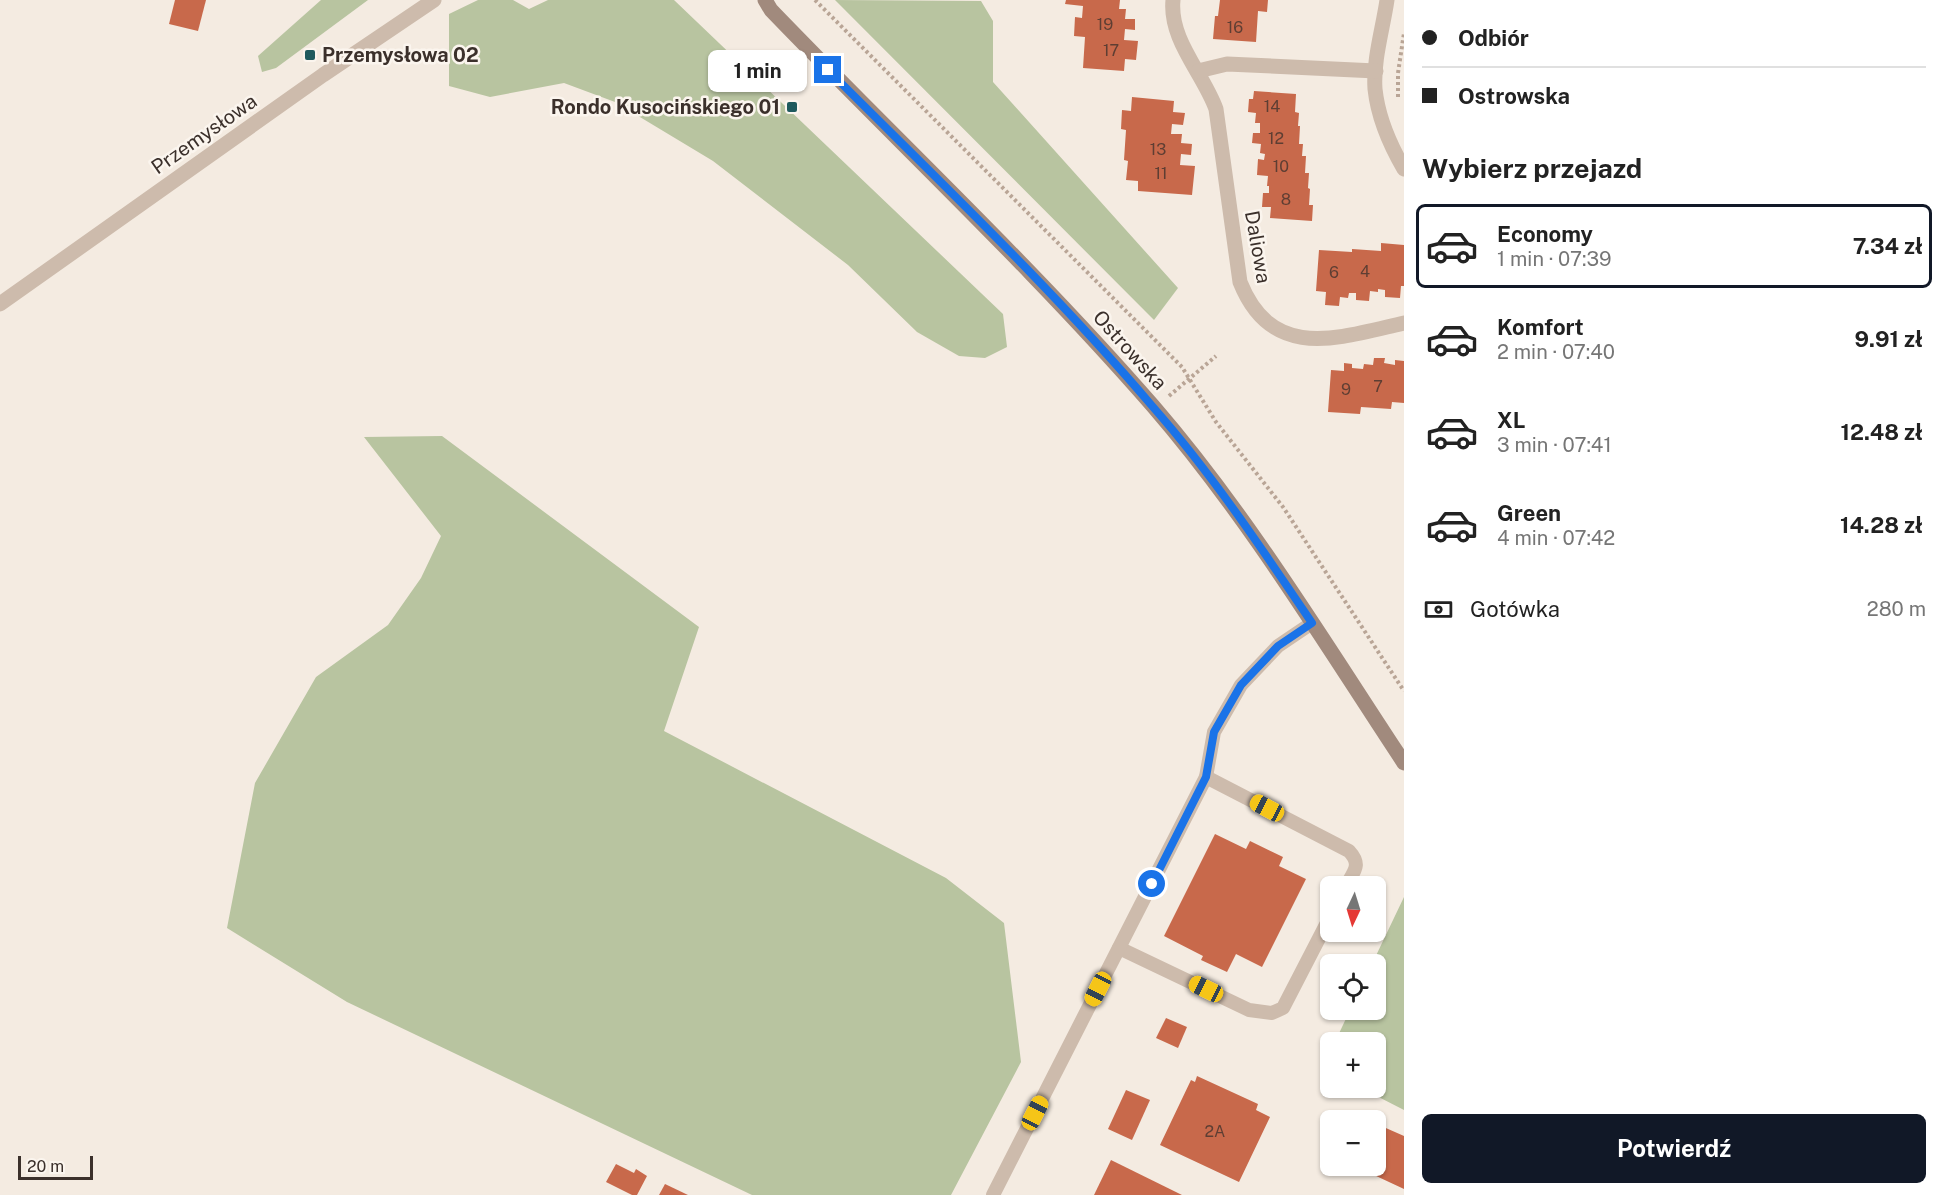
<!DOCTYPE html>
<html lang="pl">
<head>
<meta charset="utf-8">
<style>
	body { margin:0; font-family:"Public Sans",sans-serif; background:#f2f2f2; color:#222; height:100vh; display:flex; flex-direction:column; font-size:22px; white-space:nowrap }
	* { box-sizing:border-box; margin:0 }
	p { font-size:20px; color:#767676 }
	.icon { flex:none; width:33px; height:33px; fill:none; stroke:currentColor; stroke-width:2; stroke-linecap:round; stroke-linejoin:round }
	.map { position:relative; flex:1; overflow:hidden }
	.drawer { display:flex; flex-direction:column; background:#fff; width:540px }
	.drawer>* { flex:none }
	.banner { display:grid; align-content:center; height:132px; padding:0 18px; background:#fff }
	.needle { width:39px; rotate:184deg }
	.fabs { position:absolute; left:1320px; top:876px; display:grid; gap:12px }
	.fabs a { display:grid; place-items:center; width:66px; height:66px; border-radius:9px; background:#fff; box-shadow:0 2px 4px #0004; font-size:30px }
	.scale { position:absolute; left:18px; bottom:15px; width:75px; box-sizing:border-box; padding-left:6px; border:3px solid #3b302b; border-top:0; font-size:16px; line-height:21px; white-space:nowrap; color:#3b302b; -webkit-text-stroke:4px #fbf5ee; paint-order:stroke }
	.end { position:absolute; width:27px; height:27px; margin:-14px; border:8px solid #1a73e8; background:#fff; box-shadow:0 0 0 3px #fff }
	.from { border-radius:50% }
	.bubble { position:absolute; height:42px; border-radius:9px; background:#fff; box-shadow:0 2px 4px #0004; font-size:20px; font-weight:700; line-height:42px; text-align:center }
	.car { position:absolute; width:18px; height:36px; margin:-18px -9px; border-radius:8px; box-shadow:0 0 4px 2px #0007; background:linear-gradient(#f5c518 24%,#345 0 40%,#f5c518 0 76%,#345 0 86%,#f5c518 0) }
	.banner b { display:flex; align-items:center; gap:21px; height:57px; font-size:22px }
	.banner b+b { border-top:2px solid #e0e0e0 }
	.banner i { width:15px; height:15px; background:#222 }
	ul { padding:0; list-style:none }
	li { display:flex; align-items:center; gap:18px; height:84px; margin:0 12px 9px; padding:0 6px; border:3px solid transparent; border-radius:9px }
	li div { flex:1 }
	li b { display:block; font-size:22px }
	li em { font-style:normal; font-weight:700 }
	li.on { border-color:#111827 }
	li>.icon { width:54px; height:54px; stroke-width:1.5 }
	h2 { padding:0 18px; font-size:27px; line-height:72px }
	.pay { display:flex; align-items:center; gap:15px; height:66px; padding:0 18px; font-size:22px }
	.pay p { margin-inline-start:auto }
	.primary-button { display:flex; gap:12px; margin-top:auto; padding:12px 18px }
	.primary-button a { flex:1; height:69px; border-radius:9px; background:#111827; color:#fff; font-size:24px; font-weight:700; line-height:69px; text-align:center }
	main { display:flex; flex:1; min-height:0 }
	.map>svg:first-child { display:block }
	.green { fill:#b8c4a0 }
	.building { fill:#c8694b }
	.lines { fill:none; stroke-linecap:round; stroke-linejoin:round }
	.path { stroke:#b9a596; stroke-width:4; stroke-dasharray:3 3; stroke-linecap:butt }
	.service { stroke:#cdbbac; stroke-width:14 }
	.minor { stroke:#cdbbac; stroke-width:15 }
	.tertiary { stroke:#cdbbac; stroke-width:15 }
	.secondary { stroke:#a18a7d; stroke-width:15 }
	.route { stroke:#1a73e8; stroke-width:8 }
	.poi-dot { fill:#1f5a5e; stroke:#fbf5ee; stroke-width:2 }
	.labels { text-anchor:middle; stroke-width:5; stroke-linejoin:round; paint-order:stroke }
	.number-label { font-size:16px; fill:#5e3e33 }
	.poi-label { font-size:20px; font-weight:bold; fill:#3b302b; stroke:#fbf5ee; text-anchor:start }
	.street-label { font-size:20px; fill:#3b302b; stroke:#fbf5ee }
</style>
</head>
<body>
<main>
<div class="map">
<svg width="1404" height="1195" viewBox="0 0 1404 1195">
	<rect width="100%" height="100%" fill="#f4ebe1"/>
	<!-- green -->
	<g class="green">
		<polygon points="321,0 368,0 276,68 262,72 258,56"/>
		<polygon points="478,0 513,0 529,9 548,0 674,0 1003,314 1007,347 985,358 959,356 917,332 848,265 713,161 615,102 564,83 490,97 449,86 449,14"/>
		<polygon points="835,0 981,1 993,21 993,82 1178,288 1154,320"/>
		<polygon points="442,436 699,627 664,731 946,878 1004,923 1021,1062 951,1195 752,1195 347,1002 227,928 255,783 316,677 388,625 421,578 441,536 364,437"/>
		<polygon points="1404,897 1404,1110 1361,1088 1376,1088 1376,1042 1335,1042 1350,1010 1376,1010 1376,964 1372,964"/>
	</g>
	<!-- building -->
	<g class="building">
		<polygon points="175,0 206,0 198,31 169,24"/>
		<polygon points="1066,0 1120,0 1119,9 1126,9 1125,19 1135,19 1135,30 1125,29 1124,40 1138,41 1136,60 1125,59 1124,71 1083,68 1085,37 1074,36 1075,17 1082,18 1083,6 1065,4"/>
		<polygon points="1220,0 1268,0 1267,12 1258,11 1256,42 1213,39 1215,16 1218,16"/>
		<polygon points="1254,91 1296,94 1295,112 1299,113 1298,126 1300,126 1299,144 1303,144 1302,156 1306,156 1305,173 1309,173 1308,188 1310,189 1309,205 1313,205 1312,221 1270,218 1271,207 1262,207 1263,193 1269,193 1269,186 1267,186 1268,176 1257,175 1258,159 1264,160 1265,154 1260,153 1261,144 1252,143 1253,133 1260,133 1260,123 1255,123 1256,113 1248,112 1249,99 1253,99"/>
		<polygon points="1132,97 1174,101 1173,112 1185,113 1183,125 1172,124 1171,134 1182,134 1181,143 1192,144 1191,155 1181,154 1180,165 1195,166 1192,195 1138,191 1138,181 1126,180 1128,161 1124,160 1126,130 1121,129 1122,110 1131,111"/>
		<polygon points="1381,243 1404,245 1404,286 1401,286 1400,298 1385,297 1385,290 1378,289 1378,292 1370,291 1369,301 1356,300 1356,293 1349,293 1348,298 1340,297 1339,306 1325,305 1326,292 1316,291 1319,250 1352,252 1352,249 1381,251"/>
		<polygon points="1374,358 1385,358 1384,363 1395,365 1395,360 1404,361 1404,403 1392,402 1391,409 1361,407 1360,414 1328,412 1331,370 1344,371 1344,363 1352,364 1352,368 1363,369 1364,364 1373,365"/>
		<polygon points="1215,834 1246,849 1250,841 1283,857 1279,866 1306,879 1262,967 1236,954 1227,972 1201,960 1203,956 1164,936"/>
		<polygon points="1166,1018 1187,1027 1178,1048 1156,1038"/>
		<polygon points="1197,1076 1258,1104 1256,1110 1270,1117 1239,1182 1160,1145 1191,1080 1195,1082"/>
		<polygon points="1126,1090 1150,1100 1132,1140 1108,1129"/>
		<polygon points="1379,1125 1404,1136 1404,1189 1359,1168 1360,1166 1376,1166 1376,1132"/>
		<polygon points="1111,1160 1182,1195 1094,1195"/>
		<polygon points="616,1164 634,1173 636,1169 647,1176 637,1195 632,1195 606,1182"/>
		<polygon points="665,1184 688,1195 659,1195"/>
	</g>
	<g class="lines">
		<!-- path -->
		<g class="path">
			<polyline points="815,0 1182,367 1216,422 1283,507 1404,691"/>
			<polyline points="1398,97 1398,73 1404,33"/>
			<polyline points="1169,396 1216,356"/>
		</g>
		<!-- service -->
		<g class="service">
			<path d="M1206,777L1349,851C1362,865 1354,871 1346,886"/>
			<polyline points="1119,948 1249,1010 1272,1013 1283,1008 1330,917"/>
			<polyline points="993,1195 1206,777 1214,732 1241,685 1278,646 1312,623"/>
		</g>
		<!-- minor -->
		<g class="minor">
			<path d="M1173,0C1169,40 1203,73 1216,109L1240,282C1272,362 1338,338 1404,323"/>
			<path d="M1387,0C1383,28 1373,60 1375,89C1378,117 1390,145 1404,169"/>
			<polyline points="1198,71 1227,64 1376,71"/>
		</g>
		<!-- tertiary -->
		<polyline class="tertiary" points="0,304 323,75 434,0"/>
		<!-- secondary -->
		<path class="secondary" d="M765,0L771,10C898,142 1033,268 1153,406C1248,516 1324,642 1404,763"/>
	</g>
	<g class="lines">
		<!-- route -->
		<path class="route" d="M828,70C938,180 1052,288 1153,407C1212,474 1262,549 1312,623L1278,646L1241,685L1214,732L1206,777L1152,884"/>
	</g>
	<!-- markers -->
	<g class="poi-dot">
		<rect x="304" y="49" width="12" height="12" rx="3"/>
		<rect x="786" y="101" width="12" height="12" rx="3"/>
	</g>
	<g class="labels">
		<!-- number labels -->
		<g class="number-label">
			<text x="1105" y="30">19</text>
			<text x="1235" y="33">16</text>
			<text x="1111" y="56">17</text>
			<text x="1272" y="112">14</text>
			<text x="1276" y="144">12</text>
			<text x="1158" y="155">13</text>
			<text x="1281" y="172">10</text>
			<text x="1161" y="179">11</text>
			<text x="1286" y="205">8</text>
			<text x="1365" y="277">4</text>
			<text x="1334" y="278">6</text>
			<text x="1378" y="392">7</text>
			<text x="1346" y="395">9</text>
			<text x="1215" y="1137">2A</text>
		</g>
		<!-- poi labels -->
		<g class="poi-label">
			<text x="322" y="62">Przemysłowa 02</text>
			<text x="780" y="114" text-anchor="end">Rondo Kusocińskiego 01</text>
		</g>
		<!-- street labels -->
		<g class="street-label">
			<text transform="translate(204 134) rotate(-35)" y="7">Przemysłowa</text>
			<text transform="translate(1258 247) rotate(80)" y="7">Daliowa</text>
			<text transform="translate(1130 350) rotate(48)" y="7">Ostrowska</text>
		</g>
	</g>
</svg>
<div class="fabs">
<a><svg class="needle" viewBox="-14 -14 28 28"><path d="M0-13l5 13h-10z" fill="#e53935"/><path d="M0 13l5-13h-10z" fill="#767676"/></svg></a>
<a><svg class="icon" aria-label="locate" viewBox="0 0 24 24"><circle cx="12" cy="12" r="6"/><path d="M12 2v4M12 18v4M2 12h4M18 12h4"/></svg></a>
<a>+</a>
<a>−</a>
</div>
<div class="scale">20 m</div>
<i class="end from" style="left:1152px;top:884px"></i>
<i class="end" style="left:828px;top:70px"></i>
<div class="bubble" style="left:708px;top:50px;width:99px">1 min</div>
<i class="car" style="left:1267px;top:808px;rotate:298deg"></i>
<i class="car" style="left:1098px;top:989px;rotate:207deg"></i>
<i class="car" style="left:1206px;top:989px;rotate:296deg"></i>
<i class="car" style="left:1035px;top:1113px;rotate:27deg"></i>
</div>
<section class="drawer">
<div class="banner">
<b><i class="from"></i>Odbiór</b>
<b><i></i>Ostrowska</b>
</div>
<h2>Wybierz przejazd</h2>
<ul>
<li class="on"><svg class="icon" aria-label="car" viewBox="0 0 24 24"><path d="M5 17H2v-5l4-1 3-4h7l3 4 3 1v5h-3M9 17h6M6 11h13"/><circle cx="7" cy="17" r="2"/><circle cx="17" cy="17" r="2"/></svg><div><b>Economy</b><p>1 min · 07:39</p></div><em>7.34 zł</em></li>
<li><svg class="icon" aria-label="car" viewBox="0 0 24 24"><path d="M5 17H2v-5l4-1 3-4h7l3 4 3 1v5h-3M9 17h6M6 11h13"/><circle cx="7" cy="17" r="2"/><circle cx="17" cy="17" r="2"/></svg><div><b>Komfort</b><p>2 min · 07:40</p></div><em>9.91 zł</em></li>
<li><svg class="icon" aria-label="car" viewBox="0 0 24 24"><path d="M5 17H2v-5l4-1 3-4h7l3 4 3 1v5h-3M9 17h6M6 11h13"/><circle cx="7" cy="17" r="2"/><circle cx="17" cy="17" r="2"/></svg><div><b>XL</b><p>3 min · 07:41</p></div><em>12.48 zł</em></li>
<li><svg class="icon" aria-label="car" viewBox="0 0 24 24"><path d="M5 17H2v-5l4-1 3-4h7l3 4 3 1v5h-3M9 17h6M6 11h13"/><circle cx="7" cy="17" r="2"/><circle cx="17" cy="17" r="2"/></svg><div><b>Green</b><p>4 min · 07:42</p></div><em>14.28 zł</em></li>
</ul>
<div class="pay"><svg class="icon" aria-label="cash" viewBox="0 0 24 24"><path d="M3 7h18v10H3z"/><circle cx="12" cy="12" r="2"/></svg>Gotówka<p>280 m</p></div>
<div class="primary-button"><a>Potwierdź</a></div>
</section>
</main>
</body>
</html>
